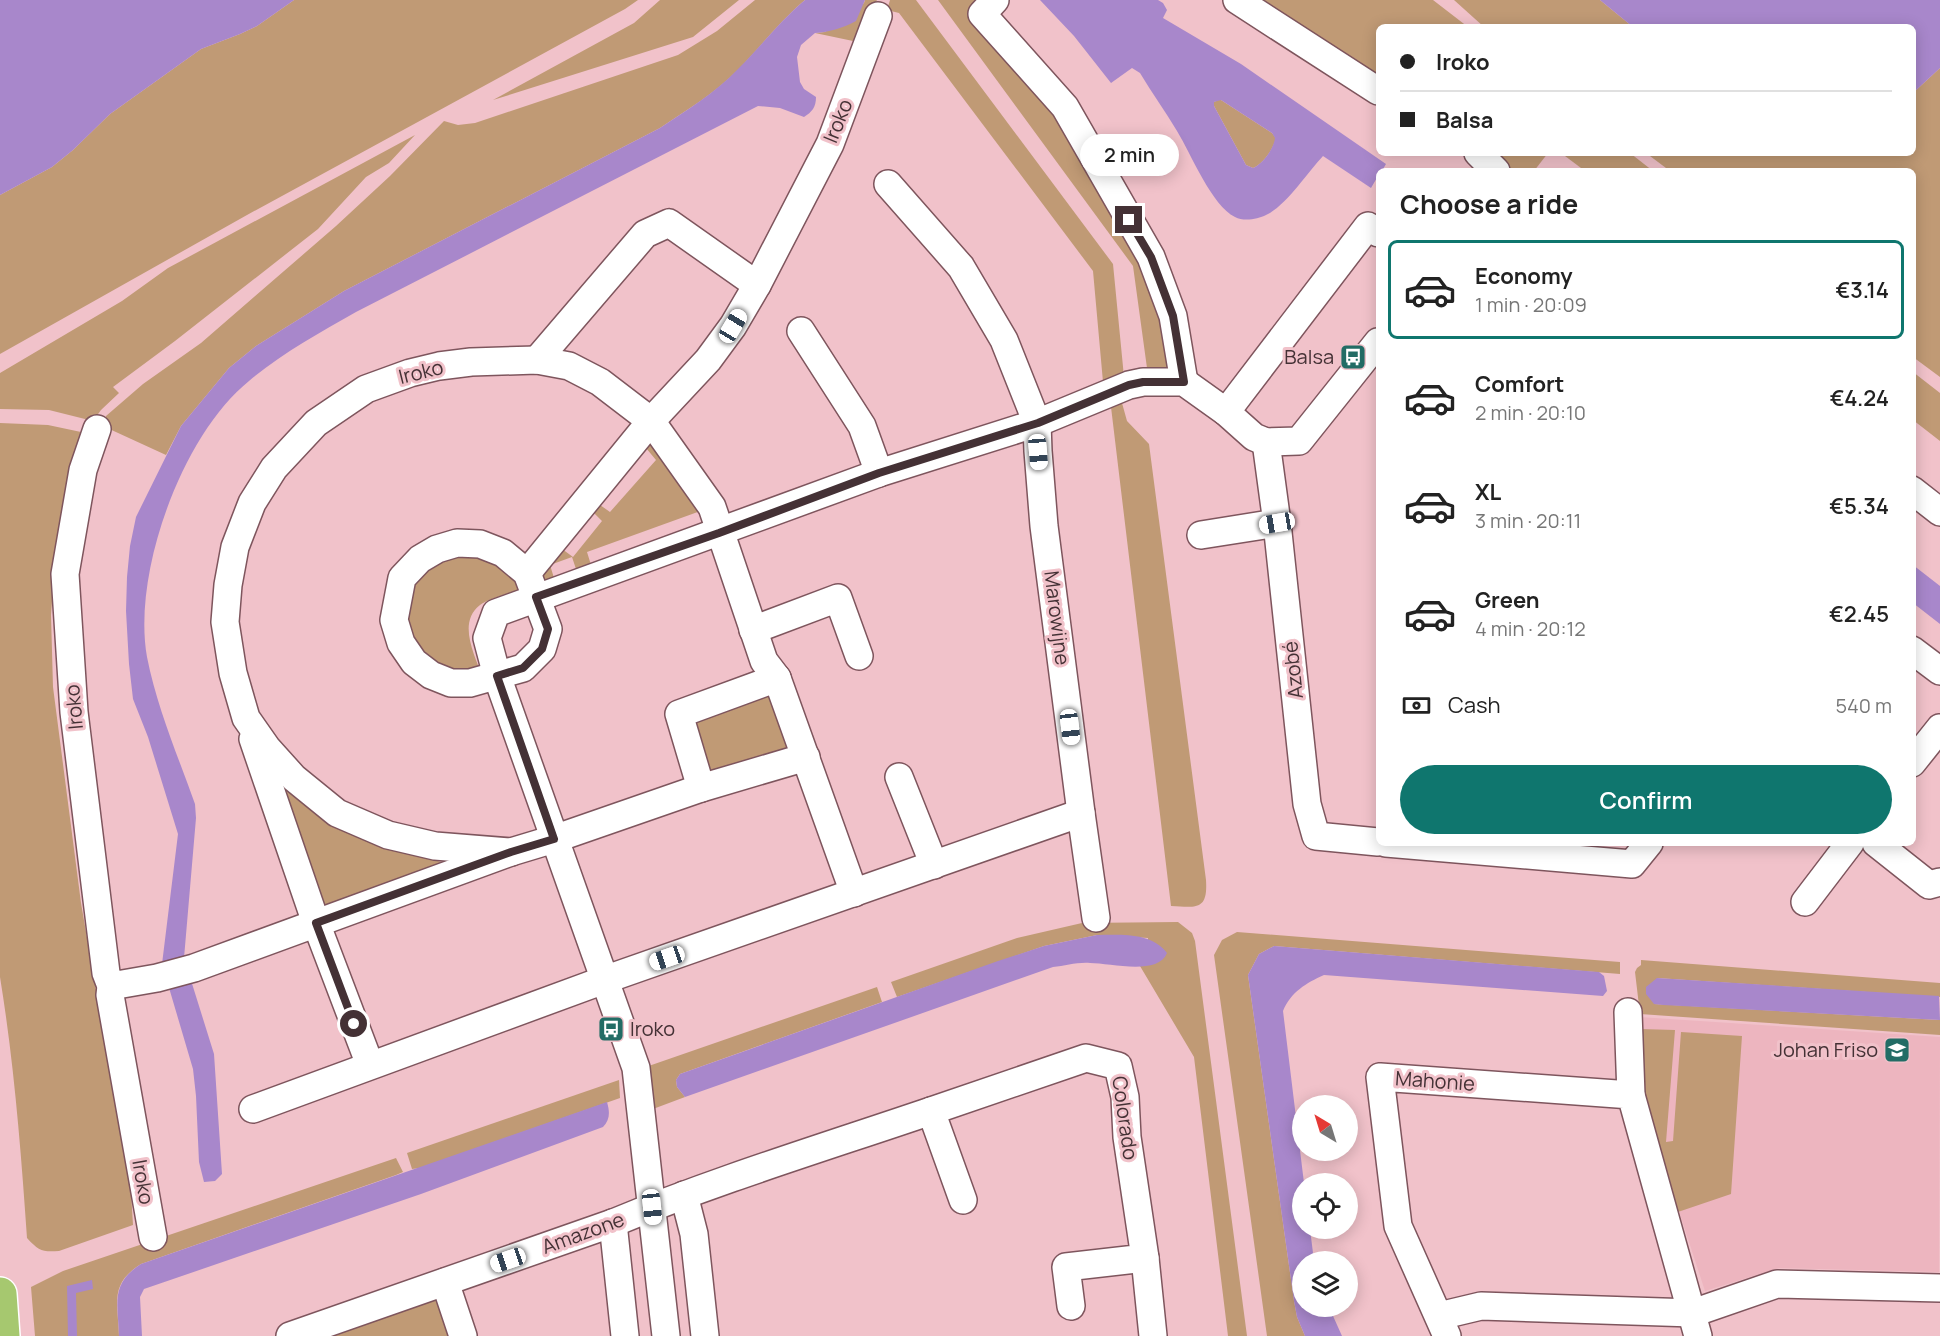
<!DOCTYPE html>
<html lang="en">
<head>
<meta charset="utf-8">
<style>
	body { margin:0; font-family:Manrope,sans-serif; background:#f2f2f2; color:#222; height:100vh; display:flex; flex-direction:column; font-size:22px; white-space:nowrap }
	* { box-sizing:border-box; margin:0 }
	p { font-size:20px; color:#767676 }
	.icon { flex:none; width:33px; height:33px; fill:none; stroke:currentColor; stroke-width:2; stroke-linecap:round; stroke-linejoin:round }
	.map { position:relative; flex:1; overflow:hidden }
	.side { position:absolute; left:1376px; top:168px; width:540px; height:678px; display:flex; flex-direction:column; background:#fff; border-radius:9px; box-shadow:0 3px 15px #0003 }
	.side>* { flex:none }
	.hud { position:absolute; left:1376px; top:24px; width:540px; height:132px; border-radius:9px; box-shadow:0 3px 15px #0003; display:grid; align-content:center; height:132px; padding:0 24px; background:#fff }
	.needle { width:39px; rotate:322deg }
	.tools { position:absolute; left:1292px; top:1095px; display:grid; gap:12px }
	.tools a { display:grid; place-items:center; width:66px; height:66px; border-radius:50%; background:#fff; box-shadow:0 3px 15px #0003; font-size:30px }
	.end { position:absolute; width:27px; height:27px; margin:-14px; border:8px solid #443135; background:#fff; box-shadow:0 0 0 3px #fff }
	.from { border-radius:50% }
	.bubble { position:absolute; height:42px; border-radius:21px; background:#fff; box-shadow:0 3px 15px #0003; font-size:20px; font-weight:600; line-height:42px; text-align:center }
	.car { position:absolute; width:18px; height:36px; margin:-18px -9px; border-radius:8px; box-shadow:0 0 4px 2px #0007; background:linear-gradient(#fff 24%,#345 0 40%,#fff 0 76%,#345 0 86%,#fff 0) }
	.hud b { display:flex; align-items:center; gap:21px; height:57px; font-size:22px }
	.hud b+b { border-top:2px solid #e0e0e0 }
	.hud i { width:15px; height:15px; background:#222 }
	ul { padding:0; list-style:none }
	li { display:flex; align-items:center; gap:18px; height:99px; margin:0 12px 9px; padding:0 12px; border:3px solid transparent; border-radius:9px }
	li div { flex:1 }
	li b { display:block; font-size:22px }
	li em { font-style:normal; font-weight:600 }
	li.current { border-color:#0f766e }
	li>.icon { width:54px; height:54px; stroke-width:1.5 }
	h2 { padding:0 24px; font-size:27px; line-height:72px }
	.pay { display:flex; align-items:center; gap:15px; height:66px; padding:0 24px; font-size:22px }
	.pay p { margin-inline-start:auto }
	.action { display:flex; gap:12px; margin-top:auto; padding:12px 24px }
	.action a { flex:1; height:69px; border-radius:36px; background:#0f766e; color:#fff; font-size:24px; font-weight:600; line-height:69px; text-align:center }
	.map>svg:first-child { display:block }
	.built { fill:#edb5bf }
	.green { fill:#c09a75 }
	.water { fill:#a887cb; fill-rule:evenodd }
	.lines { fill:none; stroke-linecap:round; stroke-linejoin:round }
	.minor-casing { stroke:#7e555d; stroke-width:30 }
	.highway-casing { stroke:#fff; stroke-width:36 }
	.minor { stroke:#fff; stroke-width:27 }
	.highway { stroke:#a6c86f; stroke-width:33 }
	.route { stroke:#443135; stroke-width:8 }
	.labels { text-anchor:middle; stroke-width:6; stroke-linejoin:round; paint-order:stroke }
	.street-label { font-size:20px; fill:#443135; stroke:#f1c2ca }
	.poi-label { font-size:20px; fill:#443135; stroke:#f1c2ca; text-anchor:end }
</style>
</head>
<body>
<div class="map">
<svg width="1940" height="1336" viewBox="0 0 1940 1336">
	<rect width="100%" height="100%" fill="#f1c2ca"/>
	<!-- built -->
	<polygon class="built" points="1639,1017 1940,1037 1939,1272 1779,1268 1705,1291 1644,1104"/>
	<!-- green -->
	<g class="green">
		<polygon points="294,0 638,0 625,9 247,215 0,354 0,195 52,167 73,150 110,114 201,49 240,34 257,26"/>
		<polygon points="660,0 739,0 693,37 493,100 634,23"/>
		<path d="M755,0H805C780,21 761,46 738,70C715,93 687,110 660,128L344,291L256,346L229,368L181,426L166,455L105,427L104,423L106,416L143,384L201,343L336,226L390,176L444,121L458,125L475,123L678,55L717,31Z"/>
		<polygon points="865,0 877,0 853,41 815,33 825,32 864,3"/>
		<polygon points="890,0 916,0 1113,264 1124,377 1103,382 1093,271 899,13 887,10"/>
		<polygon points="938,0 988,0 1038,89 1143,259 1174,368 1147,368 1133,266"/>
		<polygon points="1261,0 1433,0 1468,27 1378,27 1378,77"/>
		<polygon points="1454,0 1600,0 1633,27 1484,27"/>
		<polygon points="1940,68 1940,377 1913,357 1912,171 1670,171 1646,153 1912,153 1913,93"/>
		<path d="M1218,100H1221L1272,133L1276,138C1274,148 1263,164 1253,168L1246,165L1214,106V102Z"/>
		<polygon points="415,135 389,163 366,177 318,229 175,341 113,387 119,393 101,410 93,421 49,410 0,409 0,373 122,301 168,268"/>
		<polygon points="1484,153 1548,153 1534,171 1508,171"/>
		<polygon points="1561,153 1630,153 1653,171 1585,171"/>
		<polygon points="1913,372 1940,393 1940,441 1913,420"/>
		<path d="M1122,403L1127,421L1149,444L1206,880C1208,911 1196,907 1171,906L1111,407Z"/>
		<path d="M0,423L48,425L81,432L57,535L51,615L53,687L81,903L131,1192L133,1225L59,1251C42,1252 39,1251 27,1238C21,1150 14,1063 0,977Z"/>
		<polygon points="651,442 706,509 587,552 591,565 576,569 572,557 550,565 554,578 546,581 540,576 558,546 573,557 602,521 593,512 600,505 610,512 656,460 646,448"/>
		<path d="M466,553L498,560L524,588C514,592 487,599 480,605C457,623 475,655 482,676H450C442,669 412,646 408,639C394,606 415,572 443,557C449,554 458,554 466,553Z"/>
		<polygon points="770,691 792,749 708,780 688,721"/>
		<polygon points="276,779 341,828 385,849 451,864 334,911 322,905"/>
		<polygon points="1178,922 1192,933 1195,941 1247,1336 1228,1336 1194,1057 1140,966 1144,966 1148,938 1097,935 1044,946 897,997 891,982 1017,938 1082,923"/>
		<polygon points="1237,932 1620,962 1620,974 1274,946 1259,954 1248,975 1294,1301 1297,1317 1305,1336 1267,1336 1214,955 1222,940"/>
		<polygon points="1641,960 1940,983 1940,997 1657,978 1654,1004 1940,1020 1940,1035 1640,1014 1635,972 1637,968 1641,965"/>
		<polygon points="877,987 882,1002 680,1074 676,1080 677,1087 685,1097 645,1112 640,1069"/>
		<polygon points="1640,1029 1675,1030 1666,1142 1673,1141 1681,1032 1742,1036 1731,1194 1675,1213 1643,1104"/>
		<polygon points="619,1080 620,1098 420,1168 412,1169 407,1153"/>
		<path d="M396,1158L403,1172L396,1175L141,1264C109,1284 118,1303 119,1336H35L31,1287L63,1271Z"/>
		<polygon points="440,1292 452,1336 319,1336"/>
	</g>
	<!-- water -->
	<g class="water">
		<polygon points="0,0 294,0 257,26 240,34 201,49 110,114 73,150 52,167 0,195"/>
		<path d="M805,0H865L856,21C843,28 830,32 815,33L801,45L797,57L800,82L804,89L816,97C816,107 812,112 804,117L780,108L758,106L356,312C319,333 281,354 249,381C182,435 132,573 147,657C157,708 178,756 195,804L196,818L184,958L214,1054L222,1174L215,1181L204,1182L199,1162L196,1096L193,1069L162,964L178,834L148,737L133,699L129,664L126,611L127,577L130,546L136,517L181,426L229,368L256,346L344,291L660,128C687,110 715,93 738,69C761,46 780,21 805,0Z"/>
		<path d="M1040,0H1158L1163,3L1167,10L1163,18L1241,64L1386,164L1382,171H1378V176L1371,188L1323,156C1307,173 1286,206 1266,215C1258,219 1244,222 1235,217C1212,206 1191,154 1177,131C1165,111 1152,93 1140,73L1132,68L1111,83L1074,36ZM1221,100L1272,133L1275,138C1274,148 1263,164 1253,168L1246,165L1214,106V102Z"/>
		<polygon points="1600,0 1940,0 1940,68 1913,93 1912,27 1633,27"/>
		<polygon points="1913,565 1940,586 1940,624 1913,603"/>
		<path d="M1097,935C1121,935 1151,932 1167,953C1158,976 1110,963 1090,963C1077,962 1065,966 1053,967L685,1097L677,1087L676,1080L680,1074L998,961L1044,946Z"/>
		<path d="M1274,946L1599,972L1604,976L1607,991L1603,996L1324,975C1306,983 1291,992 1283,1011L1304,1183L1302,1184V1228L1310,1229L1314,1261L1302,1262V1306L1329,1307L1342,1336H1305L1297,1317L1294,1301L1248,975L1259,954Z"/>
		<polygon points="1657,978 1939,996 1940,1020 1663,1005 1654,1004 1646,994 1646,987"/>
		<path d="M607,1102C610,1112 610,1120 603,1127L421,1194L144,1289L140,1297L142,1336H119C118,1303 110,1284 141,1264Z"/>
		<polygon points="92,1280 93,1289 76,1293 77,1336 68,1336 67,1286"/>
	</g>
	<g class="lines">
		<defs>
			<g id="minor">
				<polyline points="995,0 982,14 1065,107 1151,257 1173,316 1184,382"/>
				<polyline points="1237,0 1378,91"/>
				<polyline points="1478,153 1496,171"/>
				<polyline points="888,184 961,267 1004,340 1037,423 1038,451 1044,526 1081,813 1096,918"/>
				<polyline points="801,331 862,426 879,473"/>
				<polyline points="537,360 645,234 669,223 757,285"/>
				<polyline points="1226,412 1368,226 1378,233"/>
				<polyline points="97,429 83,470 65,574 74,712 106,973 111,986 110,995 153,1237"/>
				<polyline points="1266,442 1277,523 1307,804 1316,836 1378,842"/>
				<polyline points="1912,490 1940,512"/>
				<polyline points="1201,535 1277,523"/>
				<polygon points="457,543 480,544 503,553 527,573 548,629 542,649 523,668 470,683 451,683 431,675 414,662 401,643 394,620 402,578 420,559 437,549"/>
				<polyline points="527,573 651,421 708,360 733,326 757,285 830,144 878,16"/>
				<polyline points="753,630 838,598 859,656"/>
				<polyline points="1912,650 1940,671"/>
				<polyline points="253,739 316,923 370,1065"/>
				<polyline points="1912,763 1940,728"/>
				<polyline points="899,777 934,865"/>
				<polyline points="701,788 679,714 777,678"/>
				<polyline points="1386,843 1632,864 1649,843"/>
				<polyline points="1876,843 1929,885 1940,882"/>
				<polyline points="511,852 435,846 388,835 337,813 294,778 267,748 246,718 233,673 225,622 228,585 235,547 252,503 274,468 316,423 366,389 410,373 439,366 471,362 537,360 569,366 600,382 651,421 712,507 764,661 777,678 854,893"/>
				<polyline points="1805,902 1850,843"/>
				<polyline points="111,986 157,978 194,968 511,852 554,839 701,788 806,757"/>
				<polyline points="1628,1012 1631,1095"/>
				<polyline points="253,1109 604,980 1081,813"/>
				<polyline points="684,1195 694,1234 705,1336"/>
				<polyline points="963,1200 931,1111 1086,1058 1118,1066 1125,1097 1127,1137 1145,1258 1066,1267 1071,1306"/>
				<polyline points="613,1223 625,1336"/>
				<polyline points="1145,1258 1153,1336"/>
				<polyline points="445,1282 463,1336"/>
				<polyline points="1439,1316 1481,1306 1693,1313 1777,1284 1940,1288"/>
				<path d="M290,1336L613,1223C717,1180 825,1147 931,1111"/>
				<polyline points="666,1336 636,1068 497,676 487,638 496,613 879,473 1037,423 1129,385 1143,382 1184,382 1226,412 1254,437 1266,442 1299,441 1378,342"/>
				<polyline points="1447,1336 1398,1226 1380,1077 1631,1095 1698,1336"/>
			</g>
			<polyline id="highway" points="0,1294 3,1336"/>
		</defs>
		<!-- minor casing -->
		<use href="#minor" class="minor-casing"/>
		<!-- highway casing -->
		<use href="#highway" class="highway-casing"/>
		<!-- minor -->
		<use href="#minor" class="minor"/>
		<!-- highway -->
		<use href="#highway" class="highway"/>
	</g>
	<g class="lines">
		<!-- route -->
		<polyline class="route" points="354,1024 316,923 511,852 554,839 497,676 523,668 542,649 548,629 536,597 719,533 879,473 1038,423 1129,385 1143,382 1184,382 1173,316 1151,257 1129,220"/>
	</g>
	<!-- icons -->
	<defs>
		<symbol id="bus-square" viewBox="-11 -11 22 22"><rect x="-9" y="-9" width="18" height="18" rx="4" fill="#226c65" stroke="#f1c2ca"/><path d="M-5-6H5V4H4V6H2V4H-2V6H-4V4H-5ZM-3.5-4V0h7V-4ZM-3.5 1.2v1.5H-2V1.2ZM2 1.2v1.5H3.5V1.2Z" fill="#fff"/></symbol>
		<symbol id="school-square" viewBox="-11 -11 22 22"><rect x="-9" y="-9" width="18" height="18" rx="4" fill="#226c65" stroke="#f1c2ca"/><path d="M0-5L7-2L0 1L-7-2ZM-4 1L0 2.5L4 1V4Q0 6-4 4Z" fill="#fff"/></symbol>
	</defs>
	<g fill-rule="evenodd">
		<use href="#bus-square" x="1338" y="342" width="30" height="30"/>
		<use href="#bus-square" x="596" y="1014" width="30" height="30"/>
		<use href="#school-square" x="1882" y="1035" width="30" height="30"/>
	</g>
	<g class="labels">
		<!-- street labels -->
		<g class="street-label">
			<text transform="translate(838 121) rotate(-68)" y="7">Iroko</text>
			<text transform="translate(421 372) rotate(-14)" y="7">Iroko</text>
			<text transform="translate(1057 618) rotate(83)" y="7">Marowijne</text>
			<text transform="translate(1293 670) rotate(-96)" y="7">Azobé</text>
			<text transform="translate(74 707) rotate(-95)" y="7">Iroko</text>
			<text transform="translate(1435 1081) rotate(4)" y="7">Mahonie</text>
			<text transform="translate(1125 1118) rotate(82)" y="7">Colorado</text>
			<text transform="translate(143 1182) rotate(80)" y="7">Iroko</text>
			<text transform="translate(583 1233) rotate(-20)" y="7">Amazone</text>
		</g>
		<!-- poi labels -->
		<g class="poi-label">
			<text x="1334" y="364">Balsa</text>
			<text x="630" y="1036" text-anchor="start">Iroko</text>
			<text x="1878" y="1057">Johan Friso</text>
		</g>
	</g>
</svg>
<div class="tools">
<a><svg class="needle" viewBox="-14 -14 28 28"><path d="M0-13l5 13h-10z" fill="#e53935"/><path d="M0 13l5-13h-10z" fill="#767676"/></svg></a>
<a><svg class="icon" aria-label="locate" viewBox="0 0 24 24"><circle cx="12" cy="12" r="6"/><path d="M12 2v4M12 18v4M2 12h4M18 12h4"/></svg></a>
<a><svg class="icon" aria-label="layers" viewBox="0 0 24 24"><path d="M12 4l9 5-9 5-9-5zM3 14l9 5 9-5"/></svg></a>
</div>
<i class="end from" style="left:354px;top:1024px"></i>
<i class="end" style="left:1129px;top:220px"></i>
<div class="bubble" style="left:1080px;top:134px;width:99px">2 min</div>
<i class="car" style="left:733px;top:326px;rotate:31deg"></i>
<i class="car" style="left:1038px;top:452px;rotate:175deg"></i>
<i class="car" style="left:1277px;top:523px;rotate:260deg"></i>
<i class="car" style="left:1070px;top:727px;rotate:173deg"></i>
<i class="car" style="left:667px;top:958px;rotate:251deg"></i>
<i class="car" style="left:652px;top:1207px;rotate:174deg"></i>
<i class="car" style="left:508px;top:1260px;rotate:251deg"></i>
<div class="hud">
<b><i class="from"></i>Iroko</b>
<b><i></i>Balsa</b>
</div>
<section class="side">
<h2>Choose a ride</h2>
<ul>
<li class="current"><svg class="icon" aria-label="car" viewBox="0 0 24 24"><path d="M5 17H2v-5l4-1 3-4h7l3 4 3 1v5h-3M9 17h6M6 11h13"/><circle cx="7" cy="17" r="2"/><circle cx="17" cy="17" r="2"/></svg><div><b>Economy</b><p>1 min · 20:09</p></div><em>€3.14</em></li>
<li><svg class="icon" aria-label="car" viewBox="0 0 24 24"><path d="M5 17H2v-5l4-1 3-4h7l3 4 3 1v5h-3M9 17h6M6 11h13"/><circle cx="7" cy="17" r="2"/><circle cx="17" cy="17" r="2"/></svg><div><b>Comfort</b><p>2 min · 20:10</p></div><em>€4.24</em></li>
<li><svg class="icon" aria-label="car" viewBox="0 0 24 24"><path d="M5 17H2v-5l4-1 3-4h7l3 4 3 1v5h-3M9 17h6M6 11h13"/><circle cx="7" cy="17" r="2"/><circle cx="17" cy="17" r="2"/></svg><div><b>XL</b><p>3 min · 20:11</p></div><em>€5.34</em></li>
<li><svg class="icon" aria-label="car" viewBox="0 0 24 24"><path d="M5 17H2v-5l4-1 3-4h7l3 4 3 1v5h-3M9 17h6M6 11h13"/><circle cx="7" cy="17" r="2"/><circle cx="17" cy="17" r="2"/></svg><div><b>Green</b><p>4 min · 20:12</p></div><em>€2.45</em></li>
</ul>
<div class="pay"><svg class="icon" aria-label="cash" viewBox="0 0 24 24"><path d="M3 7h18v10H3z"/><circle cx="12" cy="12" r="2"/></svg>Cash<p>540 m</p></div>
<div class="action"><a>Confirm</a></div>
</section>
</div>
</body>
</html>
